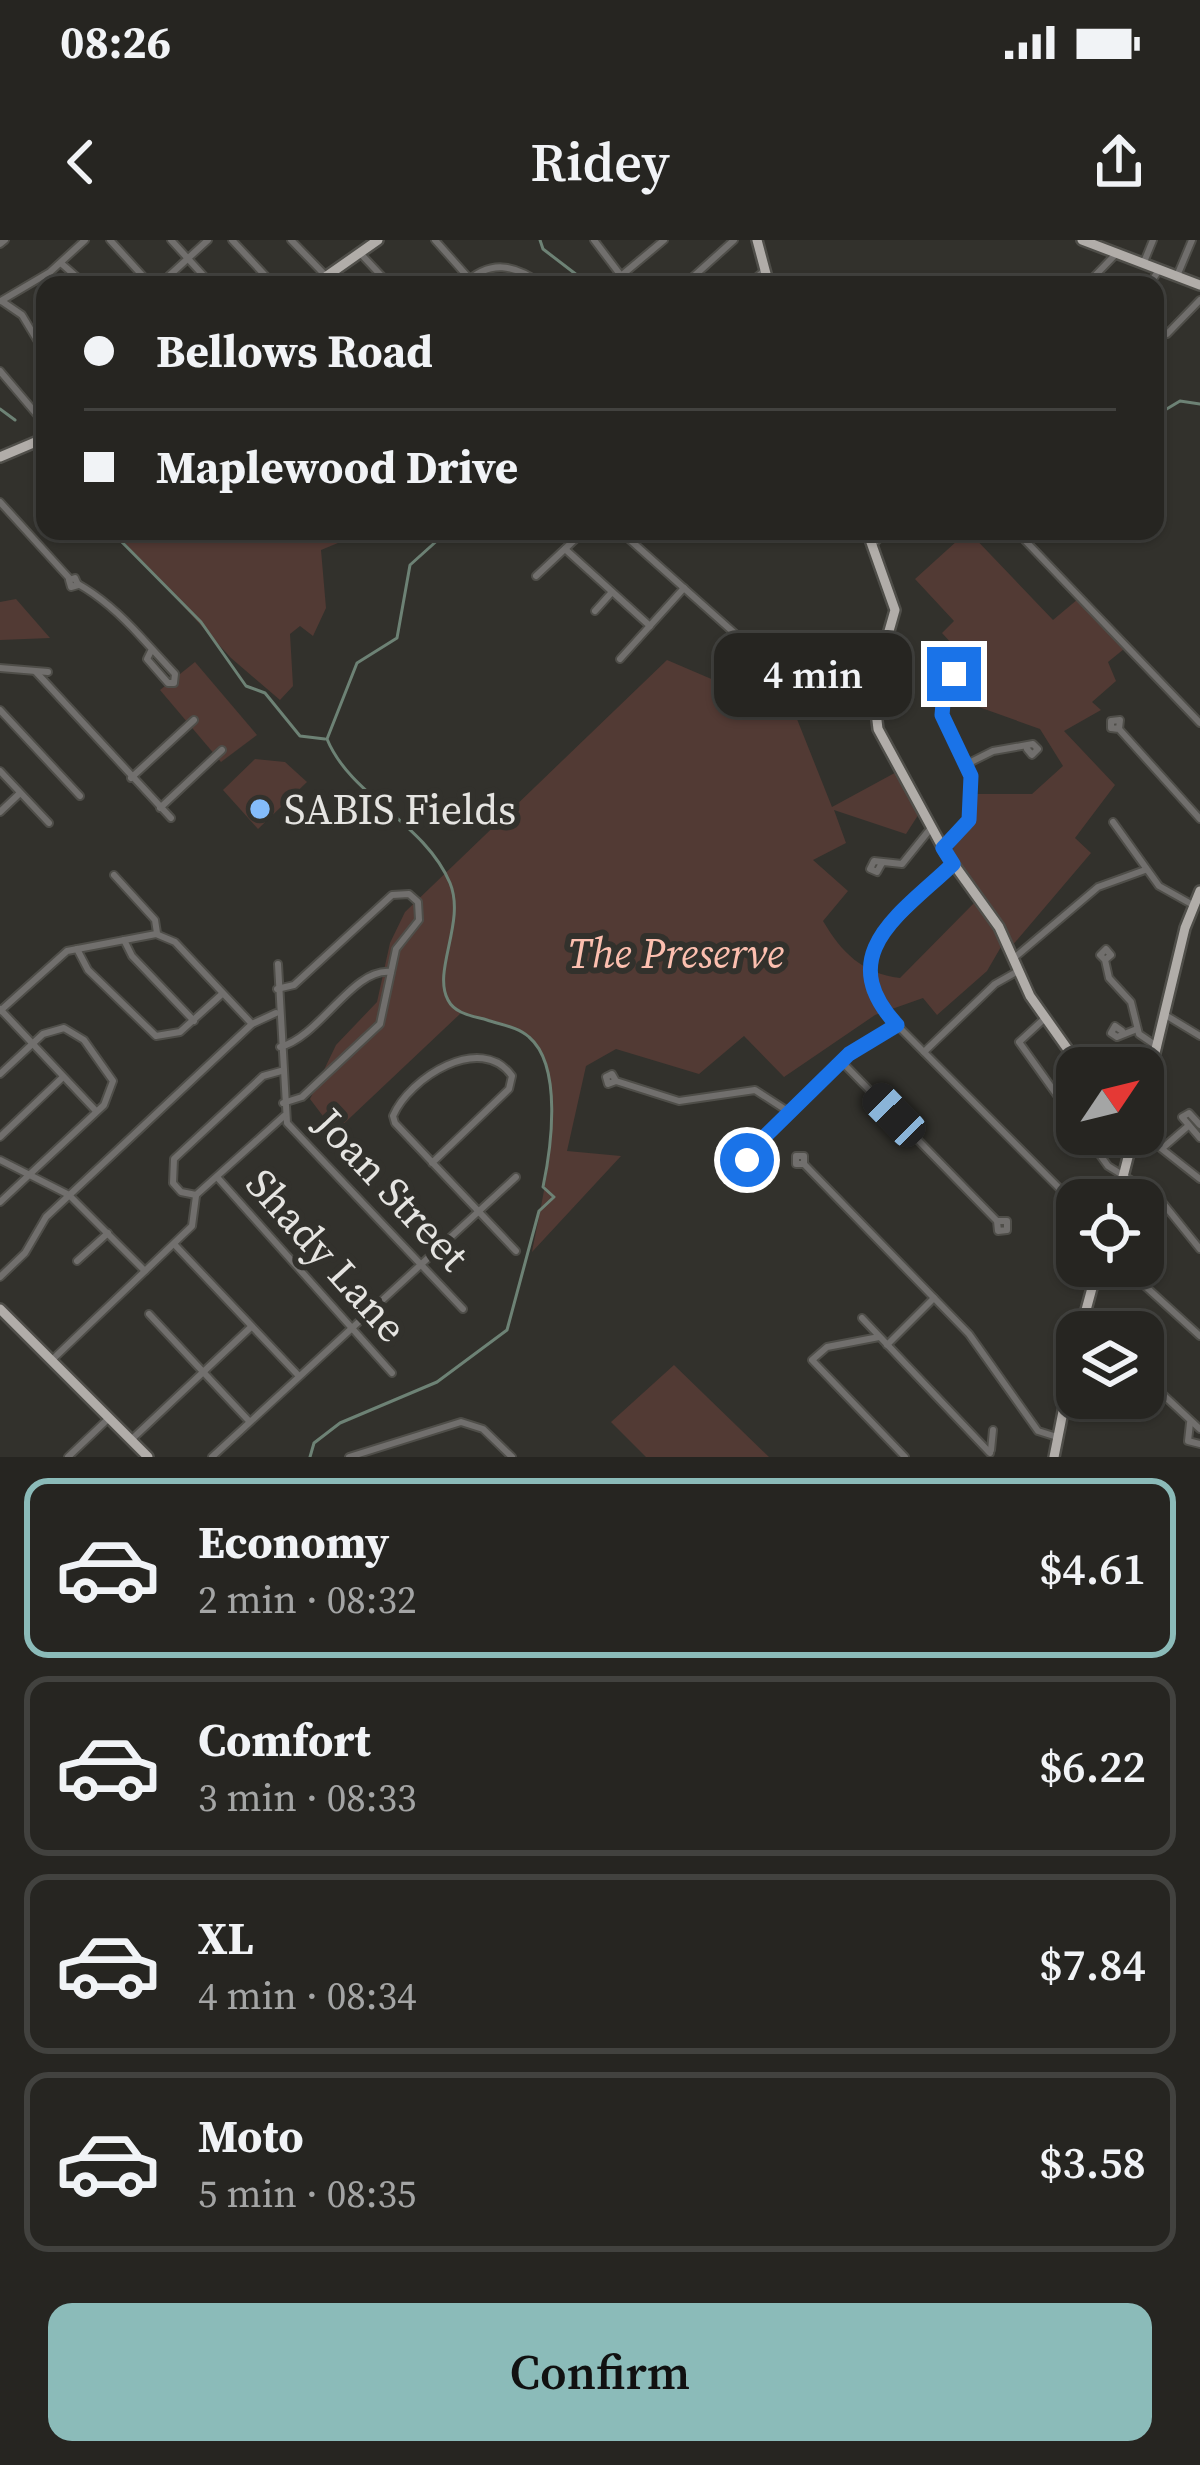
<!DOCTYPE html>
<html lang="en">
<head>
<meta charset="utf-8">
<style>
	body { margin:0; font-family:"Source Serif 4",serif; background:#32312e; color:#f1f3f6; height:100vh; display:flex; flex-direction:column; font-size:45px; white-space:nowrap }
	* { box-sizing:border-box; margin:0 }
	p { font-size:39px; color:#a4a5a5 }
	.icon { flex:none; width:66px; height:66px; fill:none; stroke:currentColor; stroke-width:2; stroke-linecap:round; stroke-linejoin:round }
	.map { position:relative; height:1217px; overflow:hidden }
	.side { display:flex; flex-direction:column; background:#262521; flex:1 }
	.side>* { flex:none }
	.banner { position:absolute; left:36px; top:36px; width:1128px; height:264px; border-radius:24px; box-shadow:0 3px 9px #0004,0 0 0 3px #42423f; display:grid; align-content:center; height:264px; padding:0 48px; background:#262521 }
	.needle { width:78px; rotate:55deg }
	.buttons { position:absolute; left:1056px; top:807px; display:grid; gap:24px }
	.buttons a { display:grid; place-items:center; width:108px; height:108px; border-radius:24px; background:#262521; box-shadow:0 3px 9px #0004,0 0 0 3px #42423f; font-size:60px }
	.end { position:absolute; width:54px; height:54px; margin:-27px; border:15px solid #1a73e8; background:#fff; box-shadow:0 0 0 6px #fff }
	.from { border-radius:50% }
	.bubble { position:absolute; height:84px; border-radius:24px; background:#262521; box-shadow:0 3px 9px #0004,0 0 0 3px #42423f; font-size:39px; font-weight:600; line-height:84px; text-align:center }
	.car { position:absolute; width:36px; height:72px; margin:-36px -18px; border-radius:15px; box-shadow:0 0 9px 3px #0007; background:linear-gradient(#222 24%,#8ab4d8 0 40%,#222 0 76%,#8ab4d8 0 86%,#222 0) }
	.banner b { display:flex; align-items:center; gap:42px; height:114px; font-size:45px }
	.banner b+b { border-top:3px solid #42423f }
	.banner i { width:30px; height:30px; background:#f1f3f6 }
	ul { padding:21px 0 0; list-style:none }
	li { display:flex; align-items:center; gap:36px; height:180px; margin:0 24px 18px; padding:0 24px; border:6px solid #42423f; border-radius:24px }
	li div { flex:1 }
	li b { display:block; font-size:45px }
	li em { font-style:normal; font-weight:600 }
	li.on { border-color:#8bbbb9 }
	li>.icon { width:108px; height:108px; stroke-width:1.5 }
	.action { display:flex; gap:24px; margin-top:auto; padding:24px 48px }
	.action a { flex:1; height:138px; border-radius:24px; background:#8bbbb9; color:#111; font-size:48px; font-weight:600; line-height:138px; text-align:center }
	.status { display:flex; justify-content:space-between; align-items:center; height:84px; padding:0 60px; background:#262521; direction:ltr }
	.status svg { height:33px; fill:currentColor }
	header { display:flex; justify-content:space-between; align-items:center; height:156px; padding:0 48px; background:#262521; font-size:54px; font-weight:600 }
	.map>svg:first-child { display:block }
	.green { fill:#523a34 }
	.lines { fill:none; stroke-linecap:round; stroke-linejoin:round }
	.stream { stroke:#6d8275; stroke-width:3 }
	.minor-casing { stroke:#4f4e49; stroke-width:10 }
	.major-casing { stroke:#4f4e49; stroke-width:14 }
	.minor { stroke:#716f6d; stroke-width:6 }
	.major { stroke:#b1ada9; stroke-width:9 }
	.route { stroke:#1a73e8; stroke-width:15 }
	.poi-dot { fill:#84bcfb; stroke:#32312c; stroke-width:4.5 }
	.labels { text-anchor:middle; stroke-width:12; stroke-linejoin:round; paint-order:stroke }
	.poi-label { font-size:42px; fill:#e5e4e1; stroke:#32312c; text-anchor:start }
	.park-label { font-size:42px; font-style:italic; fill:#fcbfaf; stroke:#32312c }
	.street-label { font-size:42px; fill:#e5e4e1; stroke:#32312c }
</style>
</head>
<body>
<div class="status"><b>08:26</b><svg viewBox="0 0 49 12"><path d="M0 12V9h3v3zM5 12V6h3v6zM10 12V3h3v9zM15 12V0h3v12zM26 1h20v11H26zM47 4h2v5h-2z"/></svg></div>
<header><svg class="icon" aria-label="back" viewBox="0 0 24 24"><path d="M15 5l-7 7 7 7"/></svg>Ridey<svg class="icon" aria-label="share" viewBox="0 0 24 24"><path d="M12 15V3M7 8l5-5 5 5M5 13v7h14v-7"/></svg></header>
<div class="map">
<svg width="1200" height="1217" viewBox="0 0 1200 1217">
	<rect width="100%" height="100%" fill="#32312c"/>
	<!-- green -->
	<g class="green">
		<polygon points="114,291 367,291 321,310 326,368 313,396 300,386 290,394 293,446 280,460 231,418"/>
		<path d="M968,291L1053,380L1078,359L1124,409L1108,422L1116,441L1092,462L1101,470L1064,491L1115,545L1075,598L1091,613L1011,707L1005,700L987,731L937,775L923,758L875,775L784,837L744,796L699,834L616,809L586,826L567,911L621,916L532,1012C542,959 572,843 532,799C516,783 482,779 461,773L335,892L310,859L336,805L377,762L390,703L405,672L667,420L779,468L789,459L832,567L902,529L922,569L906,594L834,570L846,603L813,620L848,651L823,681C842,713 862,733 900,738L977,660L948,617L968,585L971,554H1032L1063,526L1040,489L976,466V430L942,393L954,381L915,339Z"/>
		<polygon points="16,359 50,398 0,400 0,362"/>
		<polygon points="195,422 257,495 221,522 160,450"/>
		<polygon points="255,519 285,522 307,542 258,589 223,550"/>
		<polygon points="674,1125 769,1217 646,1217 611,1182"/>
	</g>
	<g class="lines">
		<!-- stream -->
		<g class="stream">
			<polyline points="540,0 543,9 590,45"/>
			<polyline points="0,169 15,180"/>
			<polyline points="1155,176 1180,161 1200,164"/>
			<polyline points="37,208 45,217"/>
			<polyline points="111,291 201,382 246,446 265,453 300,496 325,499"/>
			<path d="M310,1217L314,1203L340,1183L437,1142L507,1090L539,971L554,957L543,947C551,909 563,826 529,797C518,787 502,785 487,780C473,776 455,774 448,760C432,731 466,682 450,643C424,582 351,557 327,499L357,423L397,398L410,325L440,298L483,291"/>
		</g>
		<defs>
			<g id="minor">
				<polyline points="110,0 151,45"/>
				<polyline points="171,0 212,45"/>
				<polyline points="232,0 274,45"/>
				<polyline points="291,0 326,36"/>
				<polyline points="435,0 475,45"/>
				<polyline points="594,0 619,33"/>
				<polyline points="0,4 5,0"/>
				<polyline points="360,13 390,45"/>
				<polyline points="1144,22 1153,0"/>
				<polyline points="62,24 86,45"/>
				<polyline points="1177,36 1192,0"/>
				<polyline points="159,45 208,0"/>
				<path d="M463,45C490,19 514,24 543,45"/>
				<polyline points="610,45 664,0"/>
				<polyline points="684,45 734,0"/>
				<polyline points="748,45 765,30"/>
				<polyline points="1086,45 1114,16"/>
				<polyline points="1149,45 1159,30"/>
				<polyline points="1,61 50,32 85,0"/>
				<polyline points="3,62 22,75 45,113"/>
				<polyline points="1155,92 1167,94 1200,60"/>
				<polyline points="0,131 45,184"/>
				<polyline points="0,262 70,339"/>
				<polyline points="620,291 759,415 738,440"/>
				<polyline points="1016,291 1200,483"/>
				<polyline points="872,305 887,291"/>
				<polyline points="565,309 650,386"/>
				<polyline points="536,336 584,291"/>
				<polygon points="75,338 78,345 71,347 69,340"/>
				<path d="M78,344C103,358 122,376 141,397L175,434L174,443H168L147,419L152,409"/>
				<polyline points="595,371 612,352"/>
				<polyline points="620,419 684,348"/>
				<polyline points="0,428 48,432"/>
				<polyline points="36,432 171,578"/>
				<polyline points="0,470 80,556"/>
				<polyline points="1119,489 1120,480 1111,481 1111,488 1119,489 1200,579"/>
				<polyline points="967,524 993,511 1033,504 1038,509 1032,515 1027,509"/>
				<polyline points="0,531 49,583"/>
				<polyline points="131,538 194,480"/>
				<polyline points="160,568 222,510"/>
				<polyline points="0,572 19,554"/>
				<polyline points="1113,582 1159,646 1193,665"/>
				<path d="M943,608L967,586C971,570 975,545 969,529C958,497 922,463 954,435L949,428L941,432L945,441"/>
				<polyline points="882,623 877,632 870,629 874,621 902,624 931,588"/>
				<polyline points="953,624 878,698 869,722 871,750 897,785 1077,966"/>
				<polyline points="114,635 155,680 157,693"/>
				<polyline points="124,700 132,716 194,781"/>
				<polyline points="77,709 88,730 156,796 180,792 222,754"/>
				<polyline points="1014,718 1098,647 1145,630"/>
				<polyline points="1105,720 1100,715 1106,709 1111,715 1105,720 1109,738 1131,762 1139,794 1158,807"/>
				<polyline points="278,724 287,883 463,1069"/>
				<polyline points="277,749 294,745 392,655 409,654 418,662 419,680 396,709 380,784 302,857 283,863"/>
				<polyline points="0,769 96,871"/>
				<polyline points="0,771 67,711 156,694 175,702 252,784"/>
				<polyline points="1167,776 1200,796"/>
				<polyline points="1044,779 1019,802 1077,883"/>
				<polyline points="1122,791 1115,786 1111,793 1117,797 1137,789"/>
				<path d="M280,807C320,797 353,727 391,732"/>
				<polyline points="924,812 995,744 1018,731"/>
				<polyline points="841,821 997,981 1007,981 1007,990 998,991 997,981"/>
				<polyline points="281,831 263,836 174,919 173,943 181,952 196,955 284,876"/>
				<polyline points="0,834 43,794 64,788 84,800 113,841 104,865 0,962"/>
				<polyline points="616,841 608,844 606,837 612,834 616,841 679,861 755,850 789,872"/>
				<polyline points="1200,885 1189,873 1182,877 1200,898"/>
				<polyline points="1085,894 1108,926 1158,957 1200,1009"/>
				<polyline points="1143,894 1200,939"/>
				<polyline points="0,897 63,837"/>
				<polyline points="1165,906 1187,887"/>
				<polyline points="749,912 750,918 742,920 741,912 749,912 849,814 897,785"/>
				<polyline points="0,920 69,955 145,1031"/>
				<path d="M432,923L509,849L512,836C481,792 409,838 393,876L395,883L516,1011"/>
				<polyline points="804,924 796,924 796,916 804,916 804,924 969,1094 1038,1191 1057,1197"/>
				<polyline points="217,937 392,1133"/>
				<polyline points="174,1004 298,1135"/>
				<polyline points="77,1021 108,993"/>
				<polyline points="1123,1026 1200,1096"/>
				<polyline points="0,1037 25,1013 46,977 252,784 276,773"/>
				<polyline points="149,1074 249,1181"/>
				<polyline points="862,1078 990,1213"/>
				<polyline points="879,1097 827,1107 812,1120 905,1217"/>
				<polyline points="887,1105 934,1058"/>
				<polyline points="53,1119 192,986 196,956"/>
				<polyline points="1143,1136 1200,1189"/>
				<polyline points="1190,1183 1188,1201 1200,1204"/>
				<polyline points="131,1200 251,1087"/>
				<polyline points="991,1210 993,1190"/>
				<polyline points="68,1217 109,1178"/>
				<polyline points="212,1217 516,937"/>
				<polyline points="349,1217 461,1182 483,1189 512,1217"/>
			</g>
			<g id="major">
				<polyline points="757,0 769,45"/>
				<polyline points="1082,0 1200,45"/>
				<polyline points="314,45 378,0"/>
				<polyline points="0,217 45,198"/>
				<polyline points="867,291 895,370 873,447 878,489 945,612 999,687 1030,756 1081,828"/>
				<polyline points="1143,863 1185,688 1200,651"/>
				<polyline points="1117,960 1134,894"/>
				<polyline points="0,1069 148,1217"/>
				<polyline points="1080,1092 1098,1026"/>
				<polyline points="1054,1217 1077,1101"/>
			</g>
		</defs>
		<!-- minor casing -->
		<use href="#minor" class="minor-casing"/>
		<!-- major casing -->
		<use href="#major" class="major-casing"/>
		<!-- minor -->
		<use href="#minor" class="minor"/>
		<!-- major -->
		<use href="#major" class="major"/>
	</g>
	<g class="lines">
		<!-- route -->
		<path class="route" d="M747,920L749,912L849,814L897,785C831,714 902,673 953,624L943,608L969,580L971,536L942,475L945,441L954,434"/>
	</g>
	<!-- markers -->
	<circle class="poi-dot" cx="260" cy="569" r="12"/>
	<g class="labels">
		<!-- poi labels -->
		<g class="poi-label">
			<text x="284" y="584">SABIS Fields</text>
		</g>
		<!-- park labels -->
		<g class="park-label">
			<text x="676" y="728">The Preserve</text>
		</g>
		<!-- street labels -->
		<g class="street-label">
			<text transform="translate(392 949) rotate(47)" y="15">Joan Street</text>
			<text transform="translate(327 1015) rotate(48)" y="15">Shady Lane</text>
		</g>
	</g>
</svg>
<div class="buttons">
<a><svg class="needle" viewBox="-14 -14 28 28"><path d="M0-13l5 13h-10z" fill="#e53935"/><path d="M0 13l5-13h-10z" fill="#a4a5a5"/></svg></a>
<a><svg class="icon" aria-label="locate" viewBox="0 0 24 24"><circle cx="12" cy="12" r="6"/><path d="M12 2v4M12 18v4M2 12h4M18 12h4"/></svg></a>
<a><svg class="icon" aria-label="layers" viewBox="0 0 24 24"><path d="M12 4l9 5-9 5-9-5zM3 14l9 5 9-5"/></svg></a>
</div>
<i class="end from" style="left:747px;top:920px"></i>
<i class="end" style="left:954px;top:434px"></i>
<div class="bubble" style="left:714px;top:393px;width:198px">4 min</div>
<i class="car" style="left:894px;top:875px;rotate:316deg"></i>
<div class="banner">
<b><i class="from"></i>Bellows Road</b>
<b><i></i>Maplewood Drive</b>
</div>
</div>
<section class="side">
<ul>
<li class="on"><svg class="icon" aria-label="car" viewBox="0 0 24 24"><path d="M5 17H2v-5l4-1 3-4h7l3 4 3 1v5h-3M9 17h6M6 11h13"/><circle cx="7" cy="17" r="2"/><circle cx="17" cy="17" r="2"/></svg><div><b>Economy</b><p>2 min · 08:32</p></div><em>$4.61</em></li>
<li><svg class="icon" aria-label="car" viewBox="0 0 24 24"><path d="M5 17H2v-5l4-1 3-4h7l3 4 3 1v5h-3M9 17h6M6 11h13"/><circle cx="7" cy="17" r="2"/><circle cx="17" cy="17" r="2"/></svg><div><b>Comfort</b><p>3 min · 08:33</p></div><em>$6.22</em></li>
<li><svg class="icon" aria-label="car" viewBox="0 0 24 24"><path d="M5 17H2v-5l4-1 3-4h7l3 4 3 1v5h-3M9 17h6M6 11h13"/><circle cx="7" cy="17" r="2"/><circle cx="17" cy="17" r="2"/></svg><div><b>XL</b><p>4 min · 08:34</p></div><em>$7.84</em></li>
<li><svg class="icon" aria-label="car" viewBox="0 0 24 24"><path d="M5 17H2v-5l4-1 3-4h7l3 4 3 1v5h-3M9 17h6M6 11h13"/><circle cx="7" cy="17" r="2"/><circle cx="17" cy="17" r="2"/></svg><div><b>Moto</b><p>5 min · 08:35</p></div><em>$3.58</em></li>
</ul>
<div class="action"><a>Confirm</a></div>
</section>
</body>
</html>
